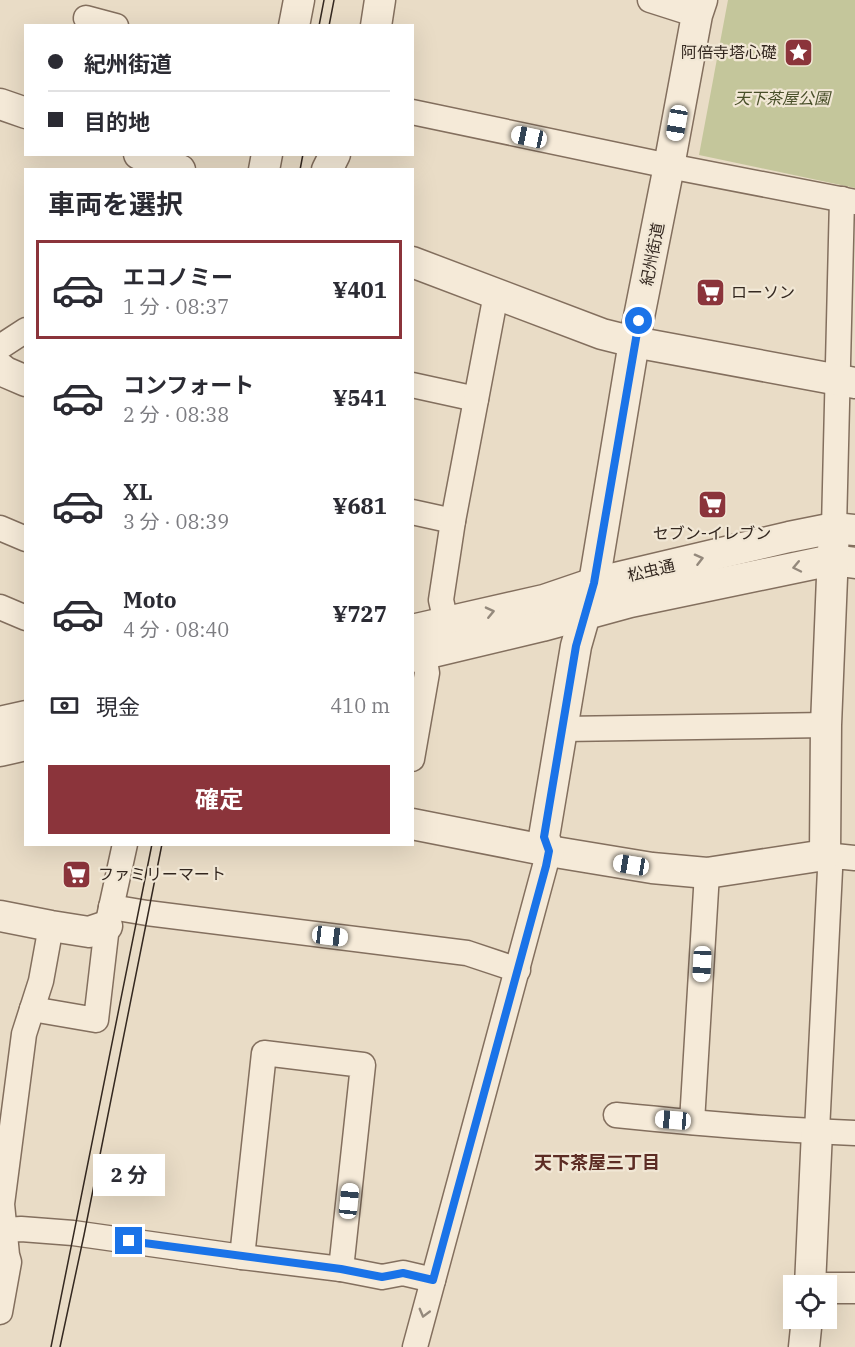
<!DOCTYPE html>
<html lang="ja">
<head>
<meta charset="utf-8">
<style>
	body { margin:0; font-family:"IBM Plex Serif","Noto Sans JP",serif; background:#f7f7f7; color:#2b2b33; height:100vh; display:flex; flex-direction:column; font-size:22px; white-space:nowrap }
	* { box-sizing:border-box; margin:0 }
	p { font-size:20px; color:#7c7c81 }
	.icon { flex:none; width:33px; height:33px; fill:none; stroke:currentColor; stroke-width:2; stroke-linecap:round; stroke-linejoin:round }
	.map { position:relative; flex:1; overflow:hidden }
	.sheet { position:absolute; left:24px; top:168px; width:390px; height:678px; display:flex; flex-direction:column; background:#fff; border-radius:0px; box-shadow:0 6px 24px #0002 }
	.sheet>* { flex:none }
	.top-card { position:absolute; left:24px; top:24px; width:390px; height:132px; border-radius:0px; box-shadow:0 6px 24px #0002; display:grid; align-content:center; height:132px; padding:0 24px; background:#fff }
	.tools { position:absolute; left:783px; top:1275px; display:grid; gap:12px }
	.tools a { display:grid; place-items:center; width:54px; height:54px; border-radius:0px; background:#fff; box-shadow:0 6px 24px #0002; font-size:30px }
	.end { position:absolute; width:27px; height:27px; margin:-14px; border:8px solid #1a73e8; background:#fff; box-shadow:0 0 0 3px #fff }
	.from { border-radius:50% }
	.bubble { position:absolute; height:42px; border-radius:0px; background:#fff; box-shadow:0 6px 24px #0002; font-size:20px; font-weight:700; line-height:42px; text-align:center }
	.car { position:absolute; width:18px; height:36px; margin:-18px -9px; border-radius:8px; box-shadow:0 0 4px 2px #0007; background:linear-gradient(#fff 24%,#345 0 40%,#fff 0 76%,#345 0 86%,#fff 0) }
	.top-card b { display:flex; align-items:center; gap:21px; height:57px; font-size:22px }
	.top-card b+b { border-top:2px solid #e1e1e2 }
	.top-card i { width:15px; height:15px; background:#2b2b33 }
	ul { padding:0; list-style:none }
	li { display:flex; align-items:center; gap:18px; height:99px; margin:0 12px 9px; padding:0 12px; border:3px solid transparent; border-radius:0px }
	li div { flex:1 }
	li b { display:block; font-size:22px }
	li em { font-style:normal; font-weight:700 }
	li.selected { border-color:#8b343b }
	li>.icon { width:54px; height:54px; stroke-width:1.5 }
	h2 { padding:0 24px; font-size:27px; line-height:72px }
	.pay { display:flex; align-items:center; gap:15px; height:66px; padding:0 24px; font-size:22px }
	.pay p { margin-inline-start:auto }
	.cta { display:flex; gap:12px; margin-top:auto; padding:12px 24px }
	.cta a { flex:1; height:69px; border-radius:0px; background:#8b343b; color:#fff; font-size:24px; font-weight:700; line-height:69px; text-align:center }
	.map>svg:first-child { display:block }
	.green { fill:#c4c69b }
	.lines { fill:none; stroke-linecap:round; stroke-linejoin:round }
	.minor-casing { stroke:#836f5e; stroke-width:27 }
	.tertiary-casing { stroke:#836f5e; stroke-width:33 }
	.minor { stroke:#f5ead8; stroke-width:24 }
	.tertiary { stroke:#f5ead8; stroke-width:30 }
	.tram { stroke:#342820; stroke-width:1.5 }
	.oneway { stroke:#94897c }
	.route { stroke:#1a73e8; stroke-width:8 }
	.labels { text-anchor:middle; stroke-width:4.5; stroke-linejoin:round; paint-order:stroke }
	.poi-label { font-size:16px; fill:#342820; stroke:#f1e7d5; text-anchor:start }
	.park-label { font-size:16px; font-style:italic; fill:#484f29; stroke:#f1e7d5 }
	.street-label { font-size:16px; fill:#342820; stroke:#f1e7d5 }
	.neighbourhood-label { font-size:18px; font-weight:bold; fill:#5c2c24; stroke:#f1e7d5 }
</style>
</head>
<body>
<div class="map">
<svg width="855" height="1347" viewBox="0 0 855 1347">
	<rect width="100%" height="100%" fill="#e9dcc6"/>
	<!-- green -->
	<polygon class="green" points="728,0 855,0 855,188 699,155"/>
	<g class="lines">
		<defs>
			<g id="minor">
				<polyline points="650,0 697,15"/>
				<polyline points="86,18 116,26"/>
				<polyline points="412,112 669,166 855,202"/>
				<polyline points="0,347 26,330"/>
				<polyline points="412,385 476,399"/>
				<polyline points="412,512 453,521"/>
				<polyline points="0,528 26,539"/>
				<polyline points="834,528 842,199"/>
				<polyline points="0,607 26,618"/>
				<polyline points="446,622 441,600 453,521 496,294"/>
				<polyline points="563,729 826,725"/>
				<polyline points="412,759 427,673 424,654"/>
				<polyline points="111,907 147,913 467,953 518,970"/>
				<polyline points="32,1009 96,1020 107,926 125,844"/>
				<path d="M616,1115C695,1123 775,1130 855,1133"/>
				<polyline points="692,1122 707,873"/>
				<polyline points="817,1131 830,870 825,855 855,858"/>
				<polyline points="5,1230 21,1229 73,1233 242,1257 341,1269 382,1277 403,1273 433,1280"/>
				<polyline points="242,1257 264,1053 363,1065 341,1269"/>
				<polyline points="0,1312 9,1262 7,1255 2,1204 24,1034 41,981 51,926"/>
				<polyline points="415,1347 549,851"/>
			</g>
			<g id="tertiary">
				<polyline points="294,26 299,0"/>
				<polyline points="376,26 380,0"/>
				<polyline points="0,104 26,113"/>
				<polyline points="139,154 180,170"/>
				<polyline points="264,170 267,154"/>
				<polyline points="327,170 335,154"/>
				<polyline points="412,262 602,334 634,342 855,383"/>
				<polyline points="0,368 5,372 26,381"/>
				<polyline points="412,630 544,600 594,583 789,537 834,528 855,530"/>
				<polyline points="412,657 542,626 630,602 832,560 855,563"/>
				<polyline points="0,722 26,716"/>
				<polyline points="0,751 26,745"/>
				<polyline points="412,824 549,851 652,868 707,873 825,855 826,725 834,528"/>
				<polyline points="549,851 544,837 576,646 594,583 634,342 669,166 697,15 702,0"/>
				<polyline points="0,916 51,926 89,932 107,926"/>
				<polyline points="810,1286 817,1131"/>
				<polyline points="826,1288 855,1288"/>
				<polyline points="804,1347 807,1318"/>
			</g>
		</defs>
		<!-- minor casing -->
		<use href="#minor" class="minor-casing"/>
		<!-- tertiary casing -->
		<use href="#tertiary" class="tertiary-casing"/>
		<!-- minor -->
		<use href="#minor" class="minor"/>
		<!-- tertiary -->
		<use href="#tertiary" class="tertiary"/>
		<!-- tram -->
		<g class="tram">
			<polyline points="319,26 324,0"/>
			<polyline points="329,26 334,0"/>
			<polyline points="300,170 303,154"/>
			<polyline points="51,1347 152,844"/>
			<polyline points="60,1347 84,1235 162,844"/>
		</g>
	</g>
	<!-- one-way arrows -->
	<defs><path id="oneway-chevron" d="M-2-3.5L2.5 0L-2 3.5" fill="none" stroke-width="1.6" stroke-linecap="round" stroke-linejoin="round" transform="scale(1.5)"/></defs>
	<g class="oneway">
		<use href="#oneway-chevron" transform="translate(699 559) rotate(-14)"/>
		<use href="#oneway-chevron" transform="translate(797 567) rotate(168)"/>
		<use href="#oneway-chevron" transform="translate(490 612) rotate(-13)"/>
		<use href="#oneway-chevron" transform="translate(424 1313) rotate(105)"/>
	</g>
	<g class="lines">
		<!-- route -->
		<polyline class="route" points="129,1241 341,1269 382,1277 403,1273 433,1280 546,866 549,851 544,837 576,646 594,583 639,321"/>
	</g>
	<!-- icons -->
	<defs>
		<symbol id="sight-square" viewBox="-11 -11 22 22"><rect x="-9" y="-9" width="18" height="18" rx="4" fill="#8b343b" stroke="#f1e7d5"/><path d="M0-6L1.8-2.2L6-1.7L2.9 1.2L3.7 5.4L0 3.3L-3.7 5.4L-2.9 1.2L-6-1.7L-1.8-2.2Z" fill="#fff"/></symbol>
		<symbol id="supermarket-square" viewBox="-11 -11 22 22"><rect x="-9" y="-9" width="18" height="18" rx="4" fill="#8b343b" stroke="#f1e7d5"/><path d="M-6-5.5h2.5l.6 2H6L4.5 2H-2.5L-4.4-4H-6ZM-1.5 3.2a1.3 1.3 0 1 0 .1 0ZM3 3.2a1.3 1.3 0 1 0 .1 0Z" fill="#fff"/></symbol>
	</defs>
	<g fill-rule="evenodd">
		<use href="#sight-square" x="782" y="36" width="33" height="33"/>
		<use href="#supermarket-square" x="694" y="276" width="33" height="33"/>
		<use href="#supermarket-square" x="696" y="488" width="33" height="33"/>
		<use href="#supermarket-square" x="60" y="858" width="33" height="33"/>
	</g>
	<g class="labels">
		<!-- poi labels -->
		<g class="poi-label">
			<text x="777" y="58" text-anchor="end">阿倍寺塔心礎</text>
			<text x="731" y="298">ローソン</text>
			<text x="712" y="539" text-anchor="middle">セブン-イレブン</text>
			<text x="98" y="880">ファミリーマート</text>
		</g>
		<!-- park labels -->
		<g class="park-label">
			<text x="782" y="104">天下茶屋公園</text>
		</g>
		<!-- street labels -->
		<g class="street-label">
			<text transform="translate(652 254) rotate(-79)" y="6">紀州街道</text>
			<text transform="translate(651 570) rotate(-13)" y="6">松虫通</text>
		</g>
		<!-- neighbourhood labels -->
		<g class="neighbourhood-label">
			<text x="597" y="1169">天下茶屋三丁目</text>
		</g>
	</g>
</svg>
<div class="tools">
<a><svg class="icon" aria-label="locate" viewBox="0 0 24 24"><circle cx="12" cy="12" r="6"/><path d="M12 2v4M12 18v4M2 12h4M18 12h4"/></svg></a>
</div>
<i class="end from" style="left:639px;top:321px"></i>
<i class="end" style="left:129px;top:1241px"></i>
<div class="bubble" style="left:93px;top:1154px;width:72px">2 分</div>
<i class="car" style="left:677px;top:123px;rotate:190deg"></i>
<i class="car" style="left:529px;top:137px;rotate:282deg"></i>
<i class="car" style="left:631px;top:865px;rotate:279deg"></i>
<i class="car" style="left:330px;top:936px;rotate:97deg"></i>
<i class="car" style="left:702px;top:964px;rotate:183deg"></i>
<i class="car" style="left:673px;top:1120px;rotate:275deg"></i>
<i class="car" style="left:349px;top:1201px;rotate:6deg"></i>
<div class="top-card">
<b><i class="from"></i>紀州街道</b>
<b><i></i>目的地</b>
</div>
<section class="sheet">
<h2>車両を選択</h2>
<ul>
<li class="selected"><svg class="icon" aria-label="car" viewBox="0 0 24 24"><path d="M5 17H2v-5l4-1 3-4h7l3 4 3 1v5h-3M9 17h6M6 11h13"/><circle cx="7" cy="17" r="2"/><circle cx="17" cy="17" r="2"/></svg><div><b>エコノミー</b><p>1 分 · 08:37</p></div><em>¥401</em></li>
<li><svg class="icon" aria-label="car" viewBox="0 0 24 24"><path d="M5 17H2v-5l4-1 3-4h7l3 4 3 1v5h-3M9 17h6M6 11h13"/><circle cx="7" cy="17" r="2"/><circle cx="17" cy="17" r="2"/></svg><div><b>コンフォート</b><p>2 分 · 08:38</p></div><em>¥541</em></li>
<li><svg class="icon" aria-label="car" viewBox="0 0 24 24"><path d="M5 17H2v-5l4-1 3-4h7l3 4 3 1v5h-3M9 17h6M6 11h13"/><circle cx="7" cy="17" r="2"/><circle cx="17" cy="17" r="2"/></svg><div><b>XL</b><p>3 分 · 08:39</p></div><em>¥681</em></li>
<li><svg class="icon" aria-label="car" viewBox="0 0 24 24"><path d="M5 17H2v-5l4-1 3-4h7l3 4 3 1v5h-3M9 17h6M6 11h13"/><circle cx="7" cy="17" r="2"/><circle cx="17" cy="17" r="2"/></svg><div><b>Moto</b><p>4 分 · 08:40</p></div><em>¥727</em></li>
</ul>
<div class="pay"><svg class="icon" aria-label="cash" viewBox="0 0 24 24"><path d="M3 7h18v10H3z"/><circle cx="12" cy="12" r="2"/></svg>現金<p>410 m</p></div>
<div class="cta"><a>確定</a></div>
</section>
</div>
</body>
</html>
